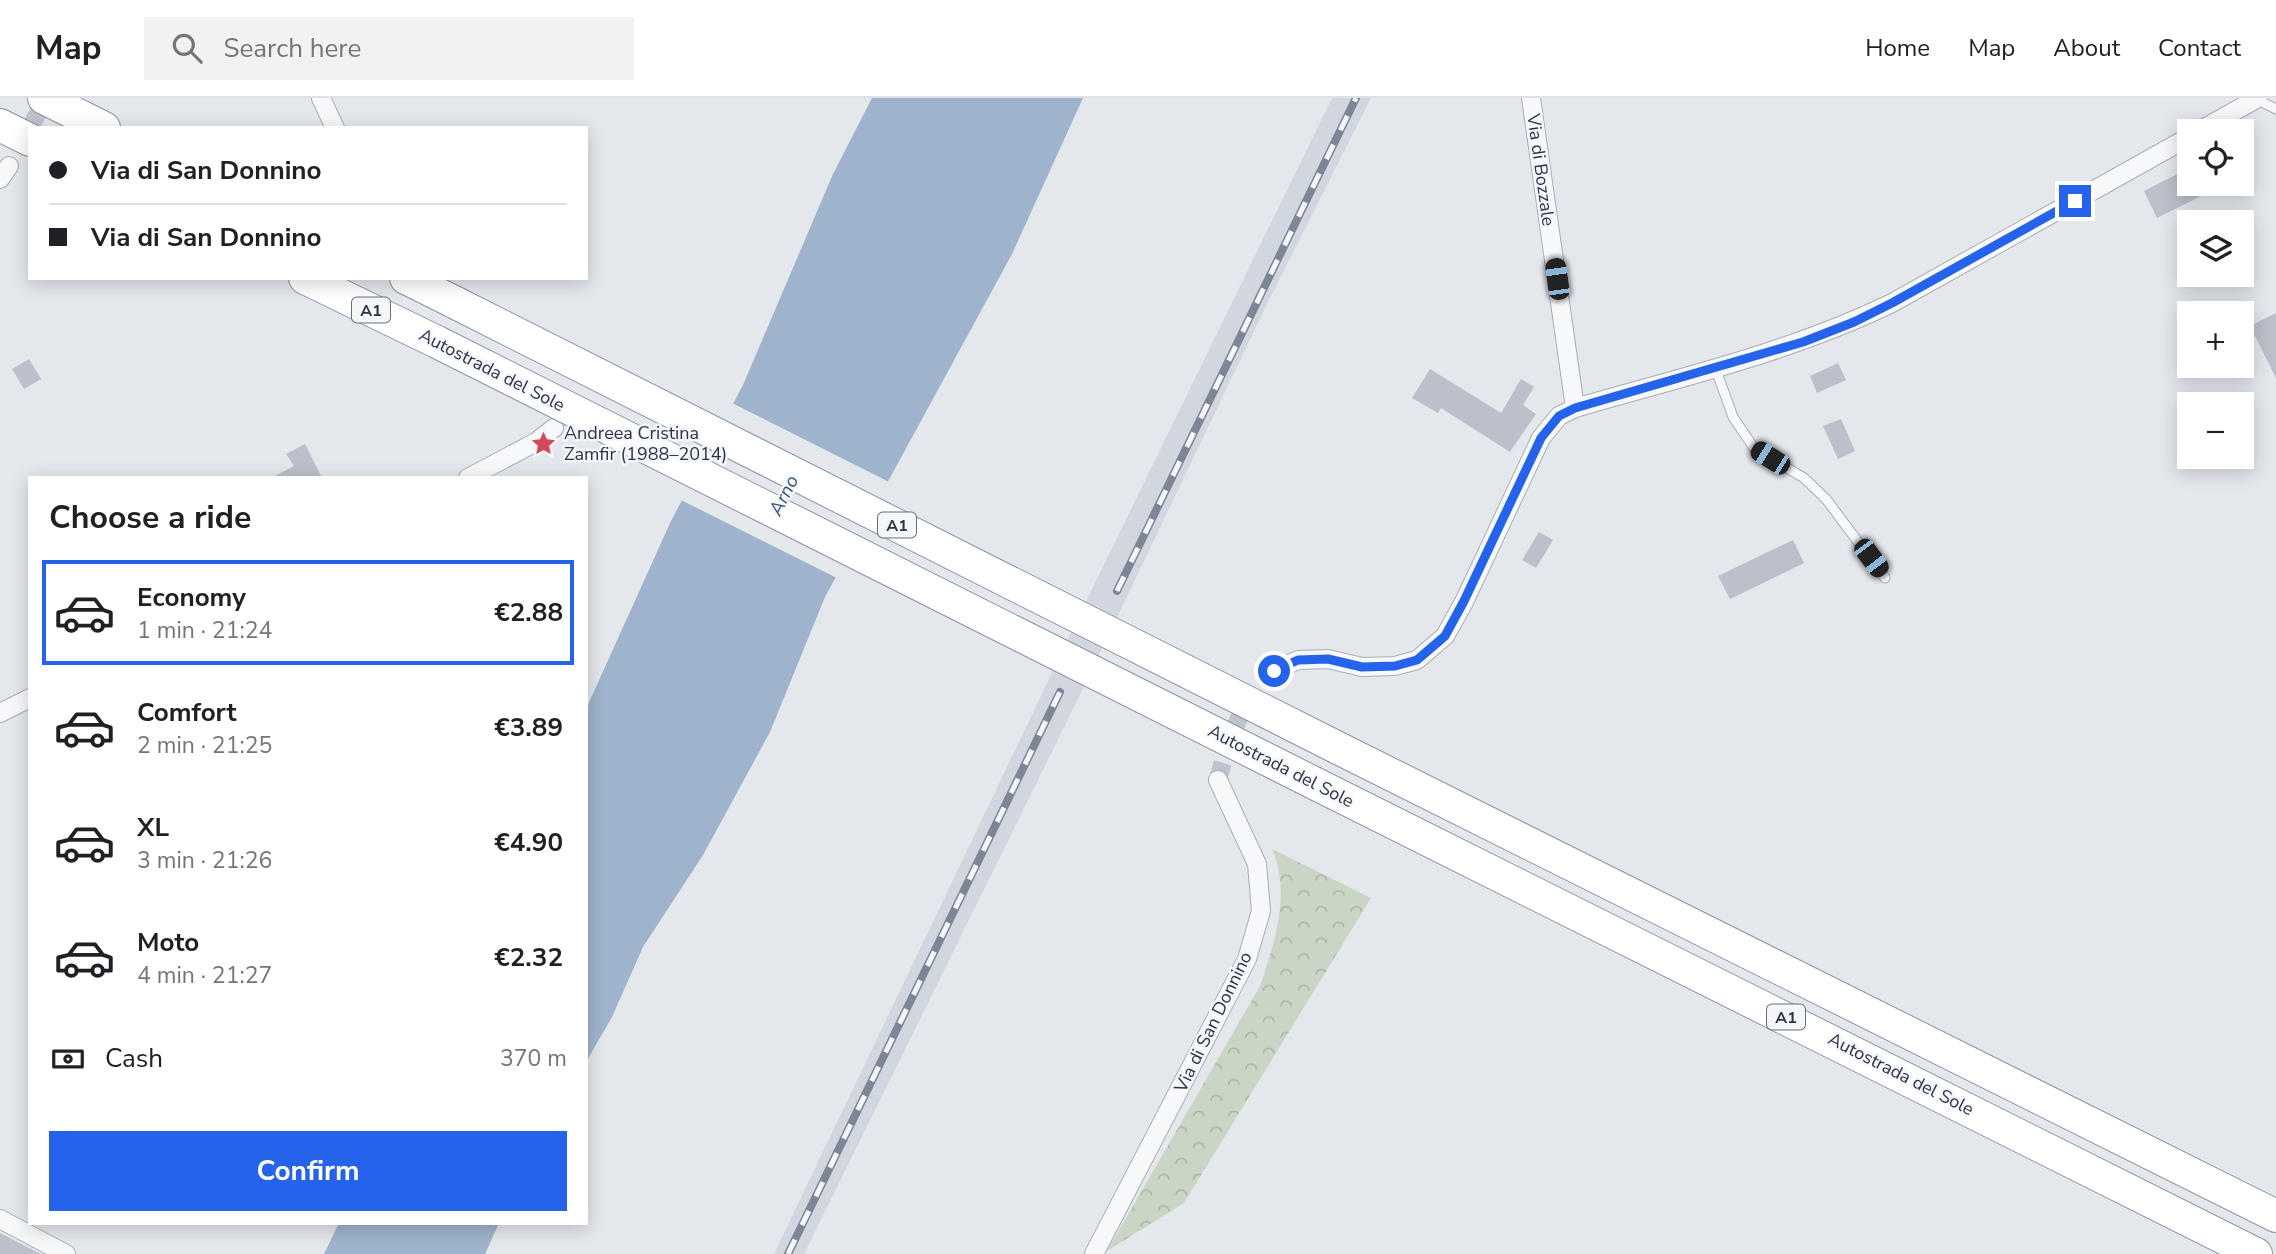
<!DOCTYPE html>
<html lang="en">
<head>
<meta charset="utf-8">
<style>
	body { margin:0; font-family:"Nunito Sans",sans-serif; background:#f2f2f2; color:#202124; height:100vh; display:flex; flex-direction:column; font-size:26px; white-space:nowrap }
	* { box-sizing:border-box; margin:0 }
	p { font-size:23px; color:#757577 }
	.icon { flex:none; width:38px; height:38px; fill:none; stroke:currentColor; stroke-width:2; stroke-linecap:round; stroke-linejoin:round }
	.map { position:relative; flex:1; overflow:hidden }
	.drawer { position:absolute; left:28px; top:378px; width:560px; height:749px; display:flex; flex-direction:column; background:#fff; border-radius:0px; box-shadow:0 4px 18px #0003 }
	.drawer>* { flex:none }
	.banner { position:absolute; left:28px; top:28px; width:560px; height:154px; border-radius:0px; box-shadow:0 4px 18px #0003; display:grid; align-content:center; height:154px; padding:0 21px; background:#fff }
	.controls { position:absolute; left:2177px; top:21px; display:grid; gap:14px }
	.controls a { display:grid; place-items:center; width:77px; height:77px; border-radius:0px; background:#fff; box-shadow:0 4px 18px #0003; font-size:35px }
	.end { position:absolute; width:32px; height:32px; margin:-16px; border:9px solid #2563eb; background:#fff; box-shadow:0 0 0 4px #fff }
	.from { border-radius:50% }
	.car { position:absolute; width:21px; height:42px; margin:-21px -10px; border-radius:9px; box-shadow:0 0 5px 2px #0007; background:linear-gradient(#222 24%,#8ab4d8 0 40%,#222 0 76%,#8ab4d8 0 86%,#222 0) }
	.banner b { display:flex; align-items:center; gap:24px; height:66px; font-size:26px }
	.banner b+b { border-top:2px solid #e0e0e0 }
	.banner i { width:18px; height:18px; background:#202124 }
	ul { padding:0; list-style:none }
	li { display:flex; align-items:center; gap:21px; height:105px; margin:0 14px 10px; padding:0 7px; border:4px solid transparent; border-radius:0px }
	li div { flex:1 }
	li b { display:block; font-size:26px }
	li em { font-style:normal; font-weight:700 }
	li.current { border-color:#2563eb }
	li>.icon { width:63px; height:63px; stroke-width:1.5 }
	h2 { padding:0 21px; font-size:32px; line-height:84px }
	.pay { display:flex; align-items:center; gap:18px; height:77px; padding:0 21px; font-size:26px }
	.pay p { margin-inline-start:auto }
	.action { display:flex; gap:14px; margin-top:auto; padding:14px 21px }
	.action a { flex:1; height:80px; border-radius:0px; background:#2563eb; color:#fff; font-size:28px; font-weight:700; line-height:80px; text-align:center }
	header { display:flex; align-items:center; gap:42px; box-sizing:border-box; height:98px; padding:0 35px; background:#fff; border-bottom:2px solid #e0e0e0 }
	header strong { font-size:33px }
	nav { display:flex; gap:38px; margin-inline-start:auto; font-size:24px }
	.search { width:490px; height:63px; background:#f2f2f2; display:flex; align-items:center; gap:18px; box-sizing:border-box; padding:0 24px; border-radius:0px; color:#757577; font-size:26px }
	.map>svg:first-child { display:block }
	.built { fill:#d2d6de }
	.park { fill:url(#park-crowns) }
	.water { fill:#9fb4cc }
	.pier { fill:#e4e7ec }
	.building { fill:#bbc0ca }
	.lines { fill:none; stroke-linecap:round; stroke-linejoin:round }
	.minor-tunnel { stroke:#bfc3cb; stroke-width:18; stroke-dasharray:18 9; stroke-linecap:butt }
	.service-casing { stroke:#a9aeb7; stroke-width:11 }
	.minor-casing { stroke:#a9aeb7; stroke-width:20 }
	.motorway-casing { stroke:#8b94a3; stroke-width:34 }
	.service { stroke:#f7f8fa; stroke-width:9 }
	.minor { stroke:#f7f8fa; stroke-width:18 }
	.motorway { stroke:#fff; stroke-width:32 }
	.rail-casing { stroke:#7d8696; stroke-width:8 }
	.rail { stroke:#f4f6f9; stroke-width:5; stroke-dasharray:16; stroke-linecap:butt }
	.motorway-bridge-casing { stroke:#8b94a3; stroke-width:34; stroke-linecap:butt }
	.motorway-bridge { stroke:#fff; stroke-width:32 }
	.route { stroke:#2563eb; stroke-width:9 }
	.labels { text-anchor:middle; stroke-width:5; stroke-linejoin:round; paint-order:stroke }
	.shield { fill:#f4f6f9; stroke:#676e7b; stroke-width:2 }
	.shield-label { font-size:16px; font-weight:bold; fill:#2b3445 }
	.street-label { font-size:18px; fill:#2b3445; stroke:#f4f6f9 }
	.poi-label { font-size:18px; fill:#2b3445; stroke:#f4f6f9; text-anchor:start }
	.water-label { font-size:19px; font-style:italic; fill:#34527a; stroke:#f4f6f9 }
</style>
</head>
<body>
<header>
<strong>Map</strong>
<div class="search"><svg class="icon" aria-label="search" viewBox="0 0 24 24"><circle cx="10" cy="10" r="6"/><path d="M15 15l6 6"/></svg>Search here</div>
<nav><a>Home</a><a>Map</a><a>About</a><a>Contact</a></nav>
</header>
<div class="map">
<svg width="2276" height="1156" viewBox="0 0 2276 1156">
	<defs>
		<pattern id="park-crowns" width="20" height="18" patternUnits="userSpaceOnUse" patternTransform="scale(1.75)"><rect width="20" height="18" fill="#c9d6c5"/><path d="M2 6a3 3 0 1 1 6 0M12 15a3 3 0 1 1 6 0" fill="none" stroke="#adb8ab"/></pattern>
	</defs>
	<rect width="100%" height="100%" fill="#e4e7ec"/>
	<!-- built -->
	<polygon class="built" points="1332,0 1371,0 1268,204 1077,603 804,1156 774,1156 1096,483"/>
	<!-- park -->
	<path class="park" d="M1272,751L1371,800L1184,1105L1107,1153L1260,888C1275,845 1291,794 1272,751Z"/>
	<!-- water -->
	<g class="water">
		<polygon points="872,0 1083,0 1012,156 825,499 770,634 703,757 643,849 612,919 586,964 586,611 671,423 743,287 833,76"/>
		<polygon points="339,1125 499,1125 485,1156 324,1156"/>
	</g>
	<!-- pier -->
	<polygon class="pier" points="730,304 891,385 839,481 679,401"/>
	<!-- building -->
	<g class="building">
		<polygon points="2189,70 2189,86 2225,86 2157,120 2144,93"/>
		<polygon points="2276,215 2276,280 2250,228"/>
		<polygon points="29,261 41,281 24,291 12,271"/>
		<polygon points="1838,265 1846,282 1817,295 1810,278"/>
		<polygon points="1430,271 1501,315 1521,281 1534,289 1523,307 1536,316 1510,354 1441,310 1438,315 1412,300"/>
		<polygon points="1841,321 1855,353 1838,361 1823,328"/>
		<polygon points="305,346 322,380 271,380 294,368 286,356"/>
		<polygon points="1539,434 1553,442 1536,470 1522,462"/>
		<polygon points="1793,442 1804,465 1730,501 1718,478"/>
		<polygon points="0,1135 41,1156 0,1156"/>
	</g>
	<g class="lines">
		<!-- minor-tunnel -->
		<g class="minor-tunnel">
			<polyline points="30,30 46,0"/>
			<path d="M1218,682C1228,644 1242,599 1274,573"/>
		</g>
		<defs>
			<g id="service">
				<polyline points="2256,1 2276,11"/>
				<polyline points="1715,269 1733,319 1754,350 1804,380 1826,401 1885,480"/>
			</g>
			<g id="minor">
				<polyline points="321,0 335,30"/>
				<polyline points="1531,0 1575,310"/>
				<polyline points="2199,33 2258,0"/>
				<polyline points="0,81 9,68"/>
				<polyline points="468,380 536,344 554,330"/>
				<path d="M1274,573L1298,562L1328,561L1362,569L1395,568L1417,562L1445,538L1464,504L1541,340L1559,318L1575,310C1682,279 1791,254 1892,205L2189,39"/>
				<polyline points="0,615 30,600"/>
				<polyline points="0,1121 66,1156"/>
				<polyline points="1094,1156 1247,861 1261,813 1257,766 1218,682"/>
			</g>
			<g id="motorway">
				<polyline points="44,0 104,30"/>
				<polyline points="0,27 30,42"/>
				<polyline points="305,180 437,244"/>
				<polyline points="406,180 456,205"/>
				<polyline points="1338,650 2276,1118"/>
				<polyline points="1314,685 2256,1156"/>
			</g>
		</defs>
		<!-- service casing -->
		<use href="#service" class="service-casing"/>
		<!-- minor casing -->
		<use href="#minor" class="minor-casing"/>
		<!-- motorway casing -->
		<use href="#motorway" class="motorway-casing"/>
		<!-- service -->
		<use href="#service" class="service"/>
		<!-- minor -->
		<use href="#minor" class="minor"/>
		<!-- motorway -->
		<use href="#motorway" class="motorway"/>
		<defs>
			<g id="rail">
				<polyline points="1117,493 1356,0"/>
				<polyline points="788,1156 1060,594"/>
			</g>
		</defs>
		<!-- rail casing -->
		<use href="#rail" class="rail-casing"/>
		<!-- rail -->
		<use href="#rail" class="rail"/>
		<defs>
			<g id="motorway-bridge">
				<polyline points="456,205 1338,650"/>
				<polyline points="437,244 1314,685"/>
			</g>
		</defs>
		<!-- motorway-bridge casing -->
		<use href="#motorway-bridge" class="motorway-bridge-casing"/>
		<!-- motorway-bridge -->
		<use href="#motorway-bridge" class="motorway-bridge"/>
	</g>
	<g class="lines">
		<!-- route -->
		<polyline class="route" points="1274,573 1298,562 1328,561 1362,569 1395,568 1417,562 1445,538 1464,503 1541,340 1559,318 1575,310 1803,244 1854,224 1892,205 2075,103"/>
	</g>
	<!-- icons -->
	<defs>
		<symbol id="sight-bare" viewBox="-9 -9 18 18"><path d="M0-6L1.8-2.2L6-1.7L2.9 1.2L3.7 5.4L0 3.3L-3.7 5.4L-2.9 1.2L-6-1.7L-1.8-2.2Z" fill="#d1495b" stroke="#f4f6f9" stroke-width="2.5" paint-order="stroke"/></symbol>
	</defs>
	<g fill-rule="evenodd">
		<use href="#sight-bare" x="526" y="328" width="35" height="35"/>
	</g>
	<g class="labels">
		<!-- shield labels -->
		<g class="shield">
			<rect x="352" y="199.5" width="38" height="25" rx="5"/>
			<rect x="878" y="414.5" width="38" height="25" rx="5"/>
			<rect x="1767" y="906.5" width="38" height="25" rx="5"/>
		</g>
		<g class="shield-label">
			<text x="371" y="218">A1</text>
			<text x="897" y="433">A1</text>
			<text x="1786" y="925">A1</text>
		</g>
		<!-- street labels -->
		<g class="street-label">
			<text transform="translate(1541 72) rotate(82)" y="6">Via di Bozzale</text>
			<text transform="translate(492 272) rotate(27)" y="6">Autostrada del Sole</text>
			<text transform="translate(1281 668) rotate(27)" y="6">Autostrada del Sole</text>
			<text transform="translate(1213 924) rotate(-64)" y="6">Via di San Donnino</text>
			<text transform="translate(1901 976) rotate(27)" y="6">Autostrada del Sole</text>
		</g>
		<!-- poi labels -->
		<g class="poi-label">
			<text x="564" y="341">Andreea Cristina<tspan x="564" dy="21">Zamfir (1988–2014)</tspan></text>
		</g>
		<!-- water labels -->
		<g class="water-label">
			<text transform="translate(783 397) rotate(-63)" y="7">Arno</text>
		</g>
	</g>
</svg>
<div class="controls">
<a><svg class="icon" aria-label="locate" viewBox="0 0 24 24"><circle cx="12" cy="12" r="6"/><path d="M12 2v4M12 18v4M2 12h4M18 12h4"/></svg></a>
<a><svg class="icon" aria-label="layers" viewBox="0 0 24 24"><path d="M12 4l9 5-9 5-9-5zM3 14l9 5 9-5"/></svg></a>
<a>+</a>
<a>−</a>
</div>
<i class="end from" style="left:1274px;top:573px"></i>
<i class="end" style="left:2075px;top:103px"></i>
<i class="car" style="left:1557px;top:181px;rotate:352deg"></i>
<i class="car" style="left:1770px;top:360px;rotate:302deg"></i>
<i class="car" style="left:1871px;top:460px;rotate:143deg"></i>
<div class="banner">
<b><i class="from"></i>Via di San Donnino</b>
<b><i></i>Via di San Donnino</b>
</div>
<section class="drawer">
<h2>Choose a ride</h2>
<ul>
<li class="current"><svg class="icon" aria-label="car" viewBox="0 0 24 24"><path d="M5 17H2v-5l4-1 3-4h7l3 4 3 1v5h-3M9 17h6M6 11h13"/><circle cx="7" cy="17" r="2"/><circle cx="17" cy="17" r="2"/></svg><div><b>Economy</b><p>1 min · 21:24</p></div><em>€2.88</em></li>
<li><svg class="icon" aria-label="car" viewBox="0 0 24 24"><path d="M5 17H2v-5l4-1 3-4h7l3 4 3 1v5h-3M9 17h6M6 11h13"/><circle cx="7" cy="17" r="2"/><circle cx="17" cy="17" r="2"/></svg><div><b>Comfort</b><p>2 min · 21:25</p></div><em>€3.89</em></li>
<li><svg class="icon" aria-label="car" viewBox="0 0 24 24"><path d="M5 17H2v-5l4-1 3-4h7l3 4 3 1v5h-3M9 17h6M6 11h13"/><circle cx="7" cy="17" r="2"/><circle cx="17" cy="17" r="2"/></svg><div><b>XL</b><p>3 min · 21:26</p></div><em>€4.90</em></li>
<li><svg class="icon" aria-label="car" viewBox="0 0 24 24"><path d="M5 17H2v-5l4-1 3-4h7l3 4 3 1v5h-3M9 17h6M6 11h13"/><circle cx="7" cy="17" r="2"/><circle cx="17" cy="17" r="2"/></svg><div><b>Moto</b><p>4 min · 21:27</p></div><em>€2.32</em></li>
</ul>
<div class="pay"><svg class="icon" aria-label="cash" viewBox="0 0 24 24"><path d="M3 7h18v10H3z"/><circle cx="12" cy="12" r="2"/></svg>Cash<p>370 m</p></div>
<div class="action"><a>Confirm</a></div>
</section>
</div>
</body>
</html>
